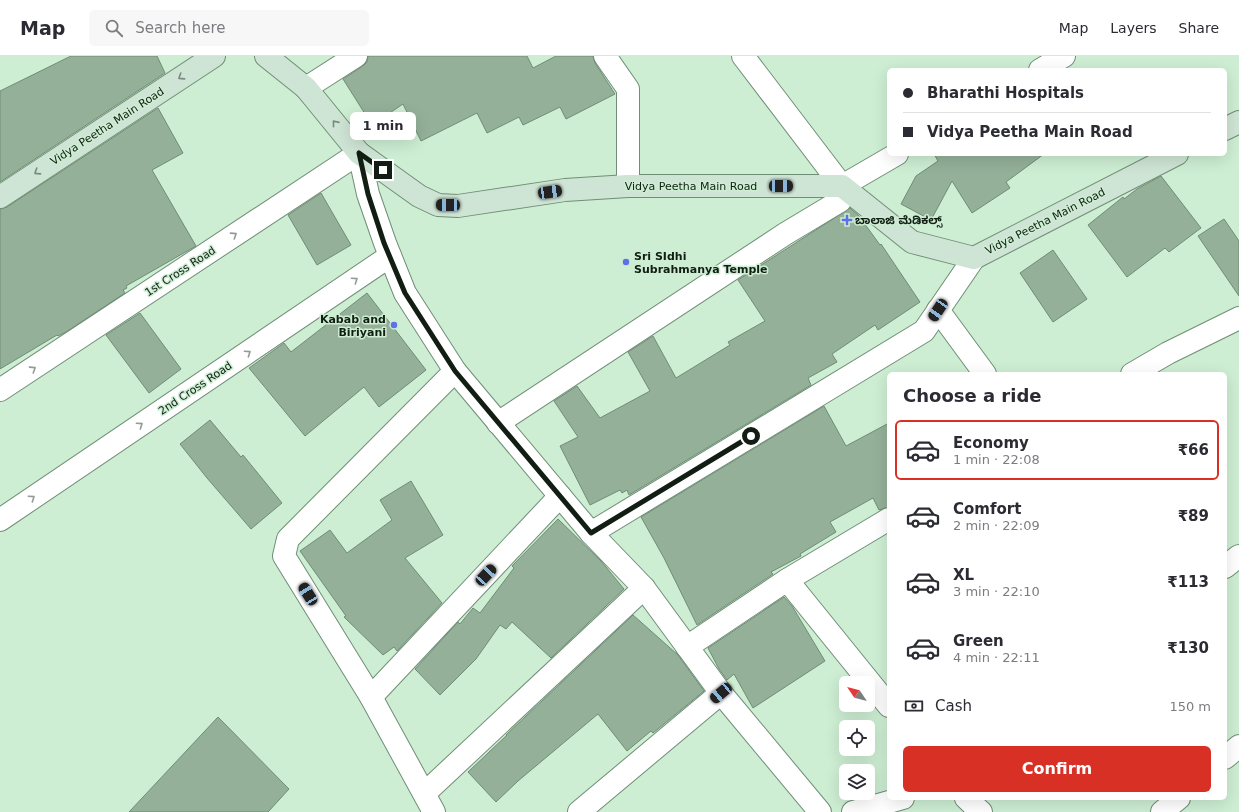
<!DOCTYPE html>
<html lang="en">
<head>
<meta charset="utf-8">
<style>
	body { margin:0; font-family:"DejaVu Sans","Noto Sans Kannada",sans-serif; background:#f7f7f7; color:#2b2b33; height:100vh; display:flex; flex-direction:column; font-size:15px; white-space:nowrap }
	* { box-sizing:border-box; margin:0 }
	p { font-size:13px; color:#7c7c81 }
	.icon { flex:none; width:22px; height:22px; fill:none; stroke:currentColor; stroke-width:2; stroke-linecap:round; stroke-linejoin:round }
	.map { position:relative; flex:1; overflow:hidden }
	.side { position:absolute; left:887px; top:316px; width:340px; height:428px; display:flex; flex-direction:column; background:#fff; border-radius:6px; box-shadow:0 4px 16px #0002 }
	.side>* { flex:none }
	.top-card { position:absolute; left:887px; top:12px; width:340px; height:88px; border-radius:6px; box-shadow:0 4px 16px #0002; display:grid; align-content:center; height:88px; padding:0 16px; background:#fff }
	.needle { width:26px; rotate:305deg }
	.controls { position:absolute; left:839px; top:620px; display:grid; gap:8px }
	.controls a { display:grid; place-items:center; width:36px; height:36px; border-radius:6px; background:#fff; box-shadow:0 4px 16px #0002; font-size:20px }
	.end { position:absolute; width:18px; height:18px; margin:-9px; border:5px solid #121e14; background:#fff; box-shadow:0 0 0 2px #fff }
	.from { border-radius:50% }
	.bubble { position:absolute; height:28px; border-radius:6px; background:#fff; box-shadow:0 4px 16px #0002; font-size:13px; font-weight:700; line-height:28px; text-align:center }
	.car { position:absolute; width:12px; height:24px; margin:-12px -6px; border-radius:5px; box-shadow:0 0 3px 1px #0007; background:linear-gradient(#222 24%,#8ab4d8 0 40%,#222 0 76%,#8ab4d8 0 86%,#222 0) }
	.top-card b { display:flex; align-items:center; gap:14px; height:38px; font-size:15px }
	.top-card b+b { border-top:1px solid #e1e1e2 }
	.top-card i { width:10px; height:10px; background:#2b2b33 }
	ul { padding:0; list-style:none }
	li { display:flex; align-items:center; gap:12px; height:60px; margin:0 8px 6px; padding:0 8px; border:2px solid transparent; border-radius:6px }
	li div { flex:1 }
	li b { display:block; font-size:15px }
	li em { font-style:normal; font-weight:700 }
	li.current { border-color:#d93025 }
	li>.icon { width:36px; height:36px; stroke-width:1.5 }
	h2 { padding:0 16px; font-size:18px; line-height:48px }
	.pay { display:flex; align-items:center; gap:10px; height:44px; padding:0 16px; font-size:15px }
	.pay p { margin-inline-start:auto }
	.cta { display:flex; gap:8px; margin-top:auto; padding:8px 16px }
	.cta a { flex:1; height:46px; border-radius:6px; background:#d93025; color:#fff; font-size:16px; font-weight:700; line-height:46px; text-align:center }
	header { display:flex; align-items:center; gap:24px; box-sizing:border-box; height:56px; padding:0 20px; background:#fff; border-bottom:1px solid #e1e1e2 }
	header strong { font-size:19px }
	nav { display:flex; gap:22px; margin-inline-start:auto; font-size:14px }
	.search { width:280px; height:36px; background:#f7f7f7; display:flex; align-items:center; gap:10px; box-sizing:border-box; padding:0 14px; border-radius:6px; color:#7c7c81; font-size:15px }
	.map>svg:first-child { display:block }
	.building { fill:#94b099; stroke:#6f8d75 }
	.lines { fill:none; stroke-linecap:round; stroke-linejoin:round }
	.street-casing { stroke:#708e76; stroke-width:24 }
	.secondary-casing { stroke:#708e76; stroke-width:24 }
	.street { stroke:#fff; stroke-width:22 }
	.secondary { stroke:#cee4d4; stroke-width:22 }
	.oneway { stroke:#798b7e }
	.oneway2 { stroke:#949a95 }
	.route { stroke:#121e14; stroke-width:5 }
	.poi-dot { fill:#5d71e8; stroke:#cdeed3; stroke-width:1.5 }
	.labels { text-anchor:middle; stroke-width:3; stroke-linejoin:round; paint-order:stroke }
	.street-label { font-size:11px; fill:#121e14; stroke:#cdeed3 }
	.poi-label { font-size:11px; font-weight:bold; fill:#121e14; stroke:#cdeed3; text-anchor:start }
</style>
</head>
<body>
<header>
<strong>Map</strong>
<div class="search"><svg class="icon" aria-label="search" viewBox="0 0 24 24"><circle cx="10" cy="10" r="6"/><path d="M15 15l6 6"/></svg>Search here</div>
<nav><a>Map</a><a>Layers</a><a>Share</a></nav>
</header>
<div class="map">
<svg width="1239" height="756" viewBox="0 0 1239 756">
	<rect width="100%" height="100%" fill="#cdeed3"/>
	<!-- building -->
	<g class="building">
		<polygon points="71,0 157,0 165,17 0,126 0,35"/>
		<polygon points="368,0 527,0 533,12 556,0 593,0 595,7 615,38 566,63 560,51 523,69 519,61 487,77 477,57 421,85 403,48 372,69 343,23 363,10 367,6"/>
		<polygon points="158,52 183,97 152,114 196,190 126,230 127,232 123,234 125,237 66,276 58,280 57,279 0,313 0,153 7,151"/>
		<polygon points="934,98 1044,98 1006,126 1010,132 972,157 952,125 931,164 901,148 916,120 938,105"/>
		<polygon points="1161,120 1201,172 1169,196 1165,192 1127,221 1088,169 1123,141 1124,143 1137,133"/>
		<polygon points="321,137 351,189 317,209 288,159"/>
		<polygon points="850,152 859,160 880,189 881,188 920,246 878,274 875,269 832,298 837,306 808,322 811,329 629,439 627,434 622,437 620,434 590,449 560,390 578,381 554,345 577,330 600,362 650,335 628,296 653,280 676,322 730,289 728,286 765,265 738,224"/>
		<polygon points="1224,163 1239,185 1239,240 1198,180"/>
		<polygon points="1053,194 1087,243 1053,266 1020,217"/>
		<polygon points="367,237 426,314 379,351 364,331 305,380 249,312 284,287 291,296"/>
		<polygon points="140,257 181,313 149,337 106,279"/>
		<polygon points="824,350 846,390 889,367 889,451 879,454 873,442 830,466 836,476 800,498 801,500 771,516 773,518 697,569 664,502 641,461"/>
		<polygon points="210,364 241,401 243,399 282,447 251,473 207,422 180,388"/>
		<polygon points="411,425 443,479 405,502 442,547 397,595 394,591 383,599 344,561 346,560 300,495 330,474 347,497 392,464 380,444"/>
		<polygon points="558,463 601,505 624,533 551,602 512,566 506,573 500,569 476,603 440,639 415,613 458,566 460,568 473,552 480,557 514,512 512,510"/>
		<polygon points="784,541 792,550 825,605 753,652 734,618 727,624 719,613 708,592"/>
		<polygon points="633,559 678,599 704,635 653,677 651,675 627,695 598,658 518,725 496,746 468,716 507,679 506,679"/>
		<polygon points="218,661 289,733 268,756 129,756"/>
	</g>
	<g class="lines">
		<defs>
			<g id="street">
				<polyline points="605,0 628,33 628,130"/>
				<polyline points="743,0 842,130"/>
				<polyline points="1040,14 1064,0"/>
				<polyline points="306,32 356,0"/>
				<polyline points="938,254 985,318"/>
				<polyline points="1132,318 1168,297 1239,262"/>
				<polyline points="0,334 359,97 368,138 385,187 405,237 455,315 591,477 644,532 721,637 820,756"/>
				<polyline points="498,367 785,178 840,145 842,130 897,98"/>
				<polyline points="0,464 390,200"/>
				<polyline points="591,477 924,275 974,202"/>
				<polyline points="1225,511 1239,500"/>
				<polyline points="787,524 889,650"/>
				<polyline points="687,591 787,524 889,463"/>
				<polyline points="371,641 560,440"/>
				<polyline points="1225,702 1239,690"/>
				<polyline points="425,737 644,532"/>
				<polyline points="966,742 981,756"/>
				<polyline points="434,756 371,641 284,500 288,483 455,315"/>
				<polyline points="579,756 721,637"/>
				<polyline points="853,756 903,742"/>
				<polyline points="1162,756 1179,742"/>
			</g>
			<g id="secondary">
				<polyline points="266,0 306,32 359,97 419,140 438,149 458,150 565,134 628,130 842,130 912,186 974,202 1177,98"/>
				<polyline points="1225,73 1239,66"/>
				<polyline points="0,141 214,0"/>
			</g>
		</defs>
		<!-- street casing -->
		<use href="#street" class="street-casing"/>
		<!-- secondary casing -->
		<use href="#secondary" class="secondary-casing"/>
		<!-- street -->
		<use href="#street" class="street"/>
		<!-- secondary -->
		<use href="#secondary" class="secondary"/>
	</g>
	<!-- one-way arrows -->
	<defs><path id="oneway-chevron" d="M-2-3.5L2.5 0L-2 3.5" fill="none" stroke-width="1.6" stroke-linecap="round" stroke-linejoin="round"/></defs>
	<g class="oneway">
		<use href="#oneway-chevron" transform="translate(181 21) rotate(147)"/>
		<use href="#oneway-chevron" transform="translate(335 67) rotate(-129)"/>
		<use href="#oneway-chevron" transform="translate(37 116) rotate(147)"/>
	</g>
	<g class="oneway2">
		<use href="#oneway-chevron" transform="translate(234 179) rotate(-33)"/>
		<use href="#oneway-chevron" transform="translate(355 224) rotate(-34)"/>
		<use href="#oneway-chevron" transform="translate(248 297) rotate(-34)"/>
		<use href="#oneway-chevron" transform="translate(33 313) rotate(-33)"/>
		<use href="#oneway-chevron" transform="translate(140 369) rotate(-34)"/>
		<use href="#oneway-chevron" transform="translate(32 442) rotate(-34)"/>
	</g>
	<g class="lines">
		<!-- route -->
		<polyline class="route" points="383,114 359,97 368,138 384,187 405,237 455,315 591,477 751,380"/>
	</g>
	<!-- markers -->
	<g class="poi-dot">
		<path d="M845 158h4v4h4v4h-4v4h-4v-4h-4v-4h4z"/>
		<circle cx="626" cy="206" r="4"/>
		<circle cx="394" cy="269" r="4"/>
	</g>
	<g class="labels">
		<!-- street labels -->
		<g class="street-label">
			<text transform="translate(107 70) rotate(-33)" y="4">Vidya Peetha Main Road</text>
			<text x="691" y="134">Vidya Peetha Main Road</text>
			<text transform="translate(1045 165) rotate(-27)" y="4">Vidya Peetha Main Road</text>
			<text transform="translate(180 215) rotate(-33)" y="4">1st Cross Road</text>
			<text transform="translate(195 332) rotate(-34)" y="4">2nd Cross Road</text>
		</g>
		<!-- poi labels -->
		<g class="poi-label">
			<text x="855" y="168">ಬಾಲಾಜಿ ಮೆಡಿಕಲ್ಸ್</text>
			<text x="634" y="204">Sri SIdhi<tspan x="634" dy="13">Subrahmanya Temple</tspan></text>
			<text x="386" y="267" text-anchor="end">Kabab and<tspan x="386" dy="13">Biriyani</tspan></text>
		</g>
	</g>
</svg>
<div class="controls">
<a><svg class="needle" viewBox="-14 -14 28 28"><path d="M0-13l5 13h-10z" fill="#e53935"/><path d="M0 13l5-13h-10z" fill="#7c7c81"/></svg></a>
<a><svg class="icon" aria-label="locate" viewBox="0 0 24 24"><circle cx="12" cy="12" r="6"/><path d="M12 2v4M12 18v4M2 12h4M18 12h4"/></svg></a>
<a><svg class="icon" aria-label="layers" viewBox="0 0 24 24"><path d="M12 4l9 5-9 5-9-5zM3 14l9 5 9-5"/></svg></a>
</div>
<i class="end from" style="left:751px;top:380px"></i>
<i class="end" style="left:383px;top:114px"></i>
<div class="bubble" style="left:350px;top:56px;width:66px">1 min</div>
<i class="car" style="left:781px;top:130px;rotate:90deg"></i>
<i class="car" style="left:550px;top:136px;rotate:82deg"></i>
<i class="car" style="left:448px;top:149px;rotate:271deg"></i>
<i class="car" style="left:938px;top:254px;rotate:214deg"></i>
<i class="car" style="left:486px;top:519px;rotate:43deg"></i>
<i class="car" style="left:308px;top:538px;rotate:328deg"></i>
<i class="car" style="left:721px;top:637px;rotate:230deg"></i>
<div class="top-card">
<b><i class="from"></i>Bharathi Hospitals</b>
<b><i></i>Vidya Peetha Main Road</b>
</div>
<section class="side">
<h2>Choose a ride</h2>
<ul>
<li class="current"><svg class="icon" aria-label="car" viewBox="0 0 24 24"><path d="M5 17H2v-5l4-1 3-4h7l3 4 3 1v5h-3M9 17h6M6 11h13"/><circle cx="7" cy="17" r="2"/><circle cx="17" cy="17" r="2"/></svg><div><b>Economy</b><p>1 min · 22:08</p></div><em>₹66</em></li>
<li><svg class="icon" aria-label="car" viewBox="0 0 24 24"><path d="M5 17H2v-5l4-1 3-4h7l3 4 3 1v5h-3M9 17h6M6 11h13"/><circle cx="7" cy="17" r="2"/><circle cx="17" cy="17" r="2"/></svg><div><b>Comfort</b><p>2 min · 22:09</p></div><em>₹89</em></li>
<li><svg class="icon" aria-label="car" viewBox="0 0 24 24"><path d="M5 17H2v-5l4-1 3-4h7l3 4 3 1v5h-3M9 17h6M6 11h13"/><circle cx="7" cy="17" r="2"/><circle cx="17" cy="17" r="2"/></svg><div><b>XL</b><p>3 min · 22:10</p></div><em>₹113</em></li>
<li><svg class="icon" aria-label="car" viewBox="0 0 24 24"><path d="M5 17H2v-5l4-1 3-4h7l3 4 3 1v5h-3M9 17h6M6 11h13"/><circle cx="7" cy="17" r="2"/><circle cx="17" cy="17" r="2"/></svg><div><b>Green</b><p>4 min · 22:11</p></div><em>₹130</em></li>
</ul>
<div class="pay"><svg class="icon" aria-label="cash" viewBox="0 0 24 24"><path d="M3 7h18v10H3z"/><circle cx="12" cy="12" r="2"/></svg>Cash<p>150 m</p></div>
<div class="cta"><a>Confirm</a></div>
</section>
</div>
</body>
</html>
